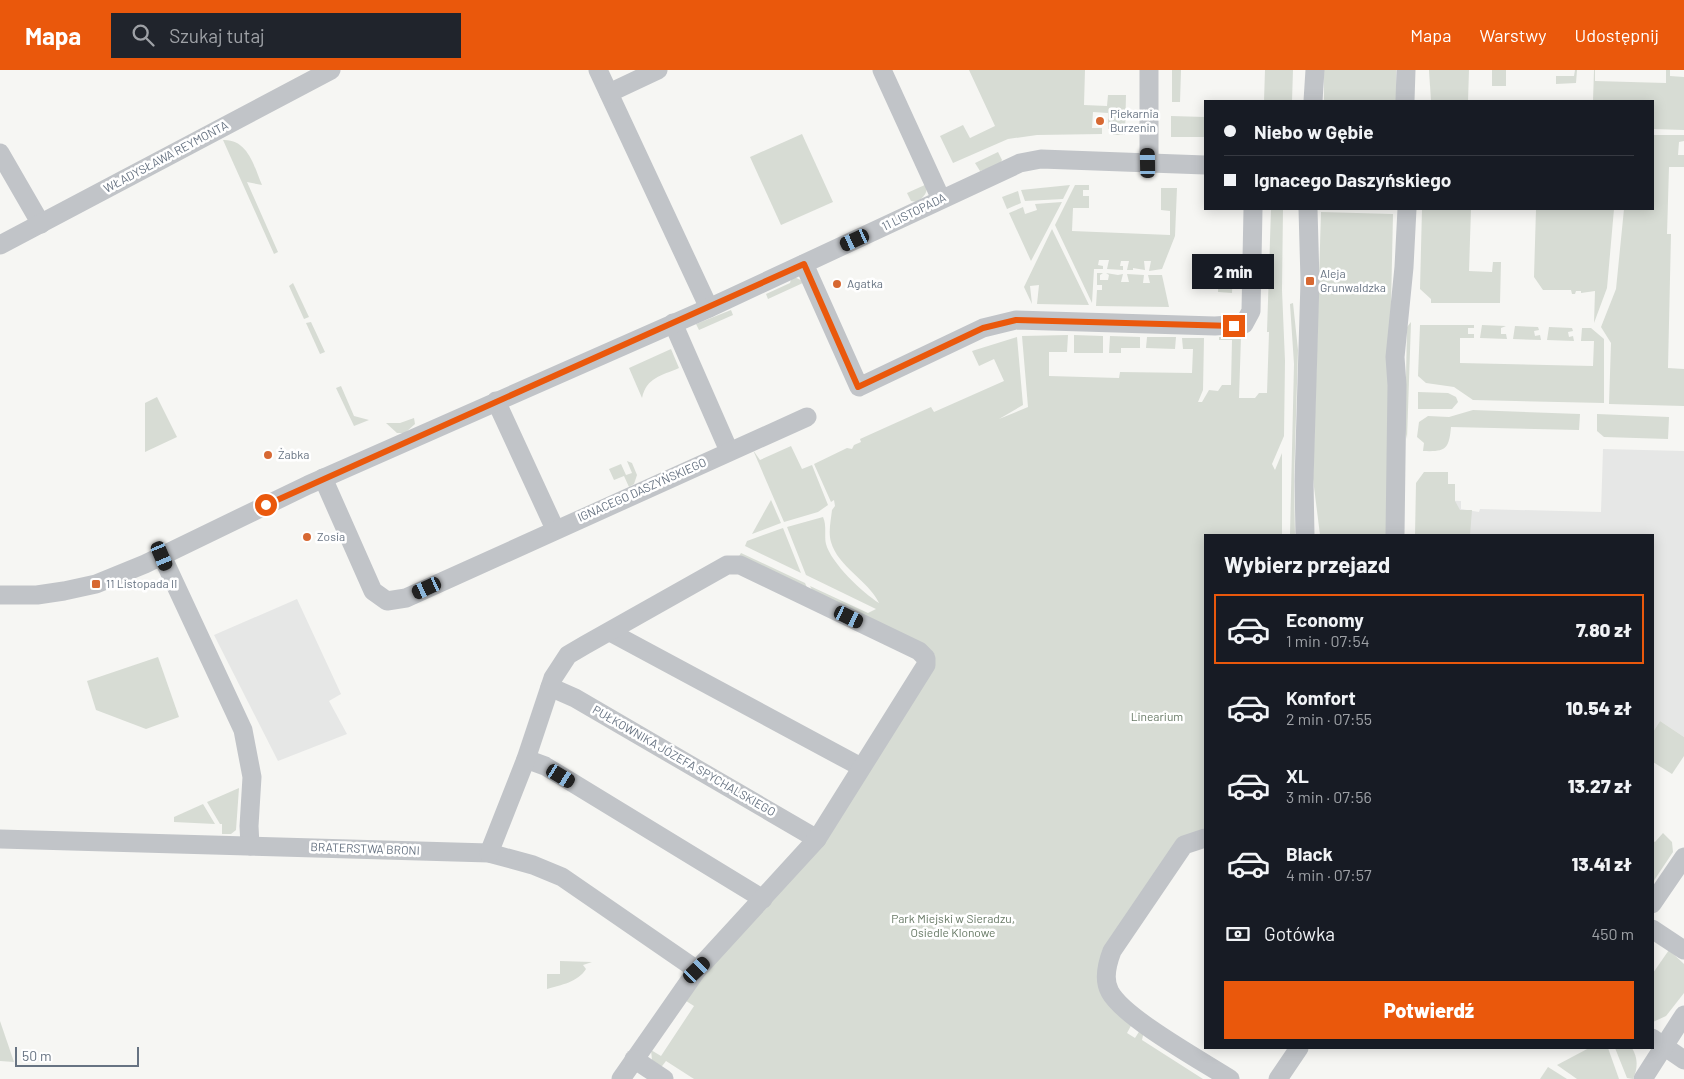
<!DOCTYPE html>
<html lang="pl">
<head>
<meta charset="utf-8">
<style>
	body { margin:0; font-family:Barlow,sans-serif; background:#20242c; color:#f1f3f6; height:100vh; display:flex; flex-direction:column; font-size:19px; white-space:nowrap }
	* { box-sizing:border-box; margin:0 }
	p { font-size:16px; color:#9ea1a6 }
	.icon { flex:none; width:28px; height:28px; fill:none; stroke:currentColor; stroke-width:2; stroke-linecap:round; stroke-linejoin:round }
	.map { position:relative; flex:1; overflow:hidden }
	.details { position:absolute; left:1204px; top:464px; width:450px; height:515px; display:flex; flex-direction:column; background:#171b24; border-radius:0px; box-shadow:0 2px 12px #0003 }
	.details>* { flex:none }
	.hud { position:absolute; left:1204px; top:30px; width:450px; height:110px; border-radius:0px; box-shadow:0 2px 12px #0003; display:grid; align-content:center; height:110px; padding:0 20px; background:#171b24 }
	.scale { position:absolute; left:15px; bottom:12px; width:124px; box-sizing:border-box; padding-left:5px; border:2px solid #677382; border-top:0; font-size:14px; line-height:18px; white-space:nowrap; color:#677382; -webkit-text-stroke:4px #fff; paint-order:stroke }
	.end { position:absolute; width:22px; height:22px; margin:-11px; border:6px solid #ea580c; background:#fff; box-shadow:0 0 0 2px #fff }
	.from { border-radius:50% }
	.bubble { position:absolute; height:35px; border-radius:0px; background:#171b24; box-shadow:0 2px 12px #0003; font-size:16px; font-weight:800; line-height:35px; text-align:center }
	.car { position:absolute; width:15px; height:30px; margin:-15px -8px; border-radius:6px; box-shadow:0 0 4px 1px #0007; background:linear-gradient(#222 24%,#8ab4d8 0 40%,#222 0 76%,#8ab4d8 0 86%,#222 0) }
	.hud b { display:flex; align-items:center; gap:18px; height:48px; font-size:19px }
	.hud b+b { border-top:1px solid #363941 }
	.hud i { width:12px; height:12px; background:#f1f3f6 }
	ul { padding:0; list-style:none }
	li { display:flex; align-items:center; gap:15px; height:70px; margin:0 10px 8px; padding:0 10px; border:2px solid transparent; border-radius:0px }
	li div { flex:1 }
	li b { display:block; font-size:19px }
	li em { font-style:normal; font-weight:800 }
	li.active { border-color:#ea580c }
	li>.icon { width:45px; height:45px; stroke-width:1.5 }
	h2 { padding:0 20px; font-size:22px; line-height:60px }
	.pay { display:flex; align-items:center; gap:12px; height:55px; padding:0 20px; font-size:19px }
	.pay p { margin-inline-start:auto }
	.button { display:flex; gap:10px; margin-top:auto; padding:10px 20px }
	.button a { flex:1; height:58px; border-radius:0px; background:#ea580c; color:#fff; font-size:20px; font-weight:800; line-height:58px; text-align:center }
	header { display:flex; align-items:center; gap:30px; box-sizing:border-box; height:70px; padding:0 25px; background:#ea580c; color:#fff }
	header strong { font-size:24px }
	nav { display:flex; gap:28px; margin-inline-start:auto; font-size:18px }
	.search { width:350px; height:45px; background:#20242c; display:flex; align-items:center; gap:12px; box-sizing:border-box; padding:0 18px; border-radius:0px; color:#9ea1a6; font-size:19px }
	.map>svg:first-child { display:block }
	.built { fill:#e6e7e6 }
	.green { fill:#d7dcd4 }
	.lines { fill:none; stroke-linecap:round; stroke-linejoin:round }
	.minor { stroke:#c1c4c8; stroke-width:19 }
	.route { stroke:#ea580c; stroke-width:6 }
	.poi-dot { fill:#d76832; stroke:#fff; stroke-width:2 }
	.labels { text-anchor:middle; stroke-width:5; stroke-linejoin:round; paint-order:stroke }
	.poi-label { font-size:12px; fill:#677382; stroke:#fff; text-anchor:start }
	.street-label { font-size:12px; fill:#677382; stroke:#fff }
	.park-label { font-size:12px; fill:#677965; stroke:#fff }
</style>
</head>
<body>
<header>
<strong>Mapa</strong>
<div class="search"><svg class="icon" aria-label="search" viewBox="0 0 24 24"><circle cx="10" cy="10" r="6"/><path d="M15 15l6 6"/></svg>Szukaj tutaj</div>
<nav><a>Mapa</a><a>Warstwy</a><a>Udostępnij</a></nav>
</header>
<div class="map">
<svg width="1684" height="1009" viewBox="0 0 1684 1009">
	<rect width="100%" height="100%" fill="#f6f6f3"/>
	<!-- built -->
	<g class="built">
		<polygon points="1603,379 1684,381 1684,667 1660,651 1653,662 1652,465 1439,465 1439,430 1461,431 1461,439 1479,442 1480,439 1601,442"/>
		<polygon points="297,529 341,624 329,631 347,664 278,691 214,565"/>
	</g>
	<!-- green -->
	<g class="green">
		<polygon points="969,0 1085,0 1084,35 1107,36 1108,25 1126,25 1125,65 1113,65 1114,59 1108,59 1108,43 1093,42 1092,58 1102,58 1102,64 1037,65 1008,69 953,93 940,66 963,55 970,68 995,56"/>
		<polygon points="1172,0 1181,0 1180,32 1172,32"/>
		<polygon points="1265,0 1293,0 1292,31 1264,31"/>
		<rect x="1324" y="0" width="72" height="31"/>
		<polygon points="1429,0 1469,0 1468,31 1431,31"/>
		<polygon points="1484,0 1506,0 1506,16 1492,16 1492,0"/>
		<polygon points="1575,0 1577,0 1576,13 1556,14 1556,6 1574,6"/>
		<polygon points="1594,0 1595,0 1595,11 1666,13 1666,0 1670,0 1670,6 1684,7 1684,60 1653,59 1652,31 1593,31"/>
		<polygon points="1171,46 1205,47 1205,67 1171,67"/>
		<polygon points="802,64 833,132 781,155 750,87"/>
		<polygon points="1653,65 1684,65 1684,71 1679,72 1678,85 1684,85 1684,97 1669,97 1667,164 1671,164 1668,298 1684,299 1684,336 1609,334 1611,273 1601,257 1616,219 1624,139 1652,139"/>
		<path d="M223,70C248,69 254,96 262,115L247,112L278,182L274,184Z"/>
		<polygon points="998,82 1002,90 999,95 980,101 975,93"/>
		<path d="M927,114C928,122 924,127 917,132L911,131L907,123Z"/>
		<polygon points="1070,115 1063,129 1025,131 1021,120"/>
		<polygon points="1075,115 1089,115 1089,120 1083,120 1083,126 1089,126 1089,138 1073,138 1072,161 1170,165 1170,141 1161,140 1161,118 1177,118 1175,166 1162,199 1149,201 1151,191 1144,191 1145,200 1133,198 1133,200 1127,200 1129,191 1121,191 1120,196 1123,196 1123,200 1107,199 1109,190 1099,190 1098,195 1103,196 1103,199 1094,199 1092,233 1055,155"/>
		<polygon points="1018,121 1021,133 1007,139 1002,127"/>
		<polygon points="1062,132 1031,191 1009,143 1023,137 1025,144 1037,140 1035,134"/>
		<path d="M1271,139H1283L1282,220L1285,291L1284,366L1272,394L1275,400L1282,383V465H1205V761L1101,900L1133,952L1127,963L1135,968L1142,957L1144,961L1142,970L1203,1009H694L666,991L659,1000L652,990L651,980L661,986L694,936L683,929L779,822L935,592V585L930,579L814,524L810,516L868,543L876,539L806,505L787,457L823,447C827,455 824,466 826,474C831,493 863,523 879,533C868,510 838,497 831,472C828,462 831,450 832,440L835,436L834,430L831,432L814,394L847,378L852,379L854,375L861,372L860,369L931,337L934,342L1004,311L994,289L979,296L972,281L1017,267L1023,335L999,349L1028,337L1022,266L1068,265L1067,282H1049V306L1119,308L1120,302L1192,303L1193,279H1183L1182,268H1204L1203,320L1198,332H1202L1209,320L1218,321L1222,315H1231L1232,270H1219V267H1241L1239,328H1255L1259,323H1267L1269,262H1267Z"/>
		<polygon points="1422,139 1471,139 1469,201 1492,202 1493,192 1501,192 1500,233 1431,233 1431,229 1420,219"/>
		<polygon points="1536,139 1614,139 1607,218 1594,253 1595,221 1581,223 1581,221 1576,221 1575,224 1572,224 1571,220 1543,220 1534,207"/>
		<polygon points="1321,142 1393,144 1386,465 1320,465 1313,409"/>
		<polygon points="1052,159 1089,235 1037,234 1039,215 1030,216 1032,234 1024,217"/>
		<polygon points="1219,190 1233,191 1232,223 1218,222"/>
		<polygon points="1097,203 1103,203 1100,205 1100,210 1108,210 1109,205 1106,203 1118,205 1123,204 1121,212 1129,212 1127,204 1144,205 1143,213 1150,213 1148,205 1162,205 1169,237 1096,236 1097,220 1102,220 1102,215 1097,215"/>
		<polygon points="792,206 805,212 768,229 766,224 790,213"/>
		<polygon points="293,213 309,247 304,249 289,216"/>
		<polygon points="1293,233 1298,280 1294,411 1295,465 1290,465 1294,294 1290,234"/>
		<polygon points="731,240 733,245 699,260 696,254"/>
		<polygon points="311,252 325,282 320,284 306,253"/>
		<polygon points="1411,252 1407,369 1405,359 1407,257"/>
		<polygon points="1420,255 1474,255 1474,258 1468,258 1468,264 1474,264 1474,268 1460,268 1460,293 1593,296 1594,271 1581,271 1582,258 1591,258 1604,269 1604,333 1473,330 1454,317 1426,313 1418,306"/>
		<polygon points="1482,255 1506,256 1501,258 1501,264 1506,264 1507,269 1480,268"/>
		<polygon points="1515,256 1538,257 1539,260 1534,261 1535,266 1540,265 1541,270 1513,269"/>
		<polygon points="1549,257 1572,258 1573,261 1568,262 1569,267 1573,266 1574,271 1547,270"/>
		<polygon points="1074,265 1103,266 1103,283 1074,283"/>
		<polygon points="1110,266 1140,267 1140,278 1121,278 1121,283 1109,283"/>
		<polygon points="1147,267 1176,267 1175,279 1146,278"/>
		<path d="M671,279L679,298C661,306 647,307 642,328L629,298Z"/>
		<polygon points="341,316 354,346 369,350 354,356 336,318"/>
		<polygon points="1418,322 1448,323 1456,327 1458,332 1452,339 1418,339"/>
		<polygon points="157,327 177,367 145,382 145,333"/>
		<path d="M1473,340L1580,344L1579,360L1451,357C1449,379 1446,382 1423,381L1424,373L1417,367L1419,352L1428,346L1449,347Z"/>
		<polygon points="1597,344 1669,347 1668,369 1604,367 1597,361"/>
		<polygon points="414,348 415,354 405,363 397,363 386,353 400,353"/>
		<polygon points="791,376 802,399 812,395 828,435 818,442 784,452 753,380 760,390"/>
		<polygon points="627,391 632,393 637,405 634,414 629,417 624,406 614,410 609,399 621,394 626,405 632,403"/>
		<polygon points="1424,402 1448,402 1448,414 1455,414 1455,431 1460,440 1472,440 1470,465 1415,465 1416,413"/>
		<polygon points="771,430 781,453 752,464"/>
		<polygon points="783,458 801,503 745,476 747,471"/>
		<polygon points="741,483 805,513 809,522 738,488"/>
		<polygon points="158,587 179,647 146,659 96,640 87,611"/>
		<polygon points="1660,651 1684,667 1684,686 1672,704 1653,692 1653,662"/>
		<polygon points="239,718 236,760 231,764 222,764 222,754 220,754 207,732"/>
		<polygon points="203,734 215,754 174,752 174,747"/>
		<polygon points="1663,763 1672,772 1673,782 1653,812 1653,771 1655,772"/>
		<polygon points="1669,880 1684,894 1684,923 1666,946 1653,952 1653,903"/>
		<path d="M560,891L592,892L583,895L586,899C578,912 561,915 547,919V904H560Z"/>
		<polygon points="0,951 14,992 0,991"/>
		<polygon points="1589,978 1608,978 1619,1009 1577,1009 1557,995"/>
		<path d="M1615,978H1632C1638,988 1638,998 1633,1009L1627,1008Z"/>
		<polygon points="1548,997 1567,1009 1540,1009"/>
	</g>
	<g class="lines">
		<!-- minor -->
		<g class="minor">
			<polyline points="598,0 709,238"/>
			<polyline points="882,0 941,129"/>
			<polyline points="609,23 658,0"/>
			<polyline points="1313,31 1315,0"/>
			<polyline points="1405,31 1406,0"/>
			<polyline points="0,83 41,154"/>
			<polyline points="1149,93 1149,0"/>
			<polyline points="0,175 331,0"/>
			<polyline points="804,194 859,317 983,258 1016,250 1215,256 1244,254 1251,241 1253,139"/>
			<polyline points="673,253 729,381"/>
			<polyline points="496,331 555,459"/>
			<polyline points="323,408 373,521 387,531 406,528 807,347"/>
			<polyline points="1305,465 1304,411 1310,211 1308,139"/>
			<polyline points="1395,465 1397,315 1395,287 1404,197 1407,139"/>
			<polyline points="162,486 243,660 252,707 249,756 250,776"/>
			<polyline points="0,525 37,525 64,521 96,514 145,494 308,415 709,238 1020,93 1041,89 1205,95"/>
			<polyline points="610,562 861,697"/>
			<polyline points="550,617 575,628 817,769"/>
			<polyline points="526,689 545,696 763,829"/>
			<path d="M1205,768L1184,775L1112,881C1107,894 1103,910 1110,922C1124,948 1202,991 1230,1009"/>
			<polyline points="0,769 489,783 533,795 562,807 697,900"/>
			<polyline points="489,783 526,689 553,608 568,585 585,575 727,495 740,495 919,581 926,588 926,595 817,769 697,900 621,1009"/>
			<polyline points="1652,834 1684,787"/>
			<polyline points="1652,859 1684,880"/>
			<polyline points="1652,968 1684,990"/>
			<polyline points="634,989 664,1009"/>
			<polyline points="1278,1009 1299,978"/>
			<polyline points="1643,1009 1684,945"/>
		</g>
	</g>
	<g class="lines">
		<!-- route -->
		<polyline class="route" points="266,435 804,194 858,317 983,258 1016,250 1234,256"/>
	</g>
	<!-- markers -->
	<g class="poi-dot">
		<circle cx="1100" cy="51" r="5"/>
		<rect x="1305" y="206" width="10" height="10" rx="2.5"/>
		<circle cx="837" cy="214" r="5"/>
		<circle cx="268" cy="385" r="5"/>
		<circle cx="307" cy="467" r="5"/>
		<rect x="91" y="509" width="10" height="10" rx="2.5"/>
	</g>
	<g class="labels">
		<!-- poi labels -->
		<g class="poi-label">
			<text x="1110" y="48">Piekarnia<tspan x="1110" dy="14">Burzenin</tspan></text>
			<text x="1320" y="208">Aleja<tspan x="1320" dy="14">Grunwaldzka</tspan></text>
			<text x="847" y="218">Agatka</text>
			<text x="278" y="389">Żabka</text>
			<text x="317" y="471">Zosia</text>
			<text x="106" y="518">11 Listopada II</text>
		</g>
		<!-- street labels -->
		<g class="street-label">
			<text transform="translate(166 87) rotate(-28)" y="4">WŁADYSŁAWA REYMONTA</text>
			<text transform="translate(914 142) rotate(-26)" y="4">11 LISTOPADA</text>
			<text transform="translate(642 420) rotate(-24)" y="4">IGNACEGO DASZYŃSKIEGO</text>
			<text transform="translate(684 691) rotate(30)" y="4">PUŁKOWNIKA JÓZEFA SPYCHALSKIEGO</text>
			<text transform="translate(365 779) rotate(2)" y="4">BRATERSTWA BRONI</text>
		</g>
		<!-- park labels -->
		<g class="park-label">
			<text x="1157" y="651">Linearium</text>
			<text x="953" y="853">Park Miejski w Sieradzu,<tspan x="953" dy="14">Osiedle Klonowe</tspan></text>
		</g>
	</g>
</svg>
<div class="scale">50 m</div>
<i class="end from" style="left:266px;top:435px"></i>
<i class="end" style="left:1234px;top:256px"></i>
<div class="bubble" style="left:1192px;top:184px;width:82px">2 min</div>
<i class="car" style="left:1148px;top:93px;rotate:359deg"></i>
<i class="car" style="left:855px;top:170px;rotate:245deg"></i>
<i class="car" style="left:162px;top:486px;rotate:157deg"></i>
<i class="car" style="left:427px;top:518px;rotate:245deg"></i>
<i class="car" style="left:849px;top:547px;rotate:116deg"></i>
<i class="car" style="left:561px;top:706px;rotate:121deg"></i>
<i class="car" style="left:697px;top:900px;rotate:46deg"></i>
<div class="hud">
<b><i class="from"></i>Niebo w Gębie</b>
<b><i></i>Ignacego Daszyńskiego</b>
</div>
<section class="details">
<h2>Wybierz przejazd</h2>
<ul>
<li class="active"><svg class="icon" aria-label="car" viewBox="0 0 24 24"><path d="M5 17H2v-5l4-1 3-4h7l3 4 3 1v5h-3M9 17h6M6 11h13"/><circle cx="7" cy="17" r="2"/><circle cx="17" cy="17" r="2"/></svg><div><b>Economy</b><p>1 min · 07:54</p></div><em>7.80 zł</em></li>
<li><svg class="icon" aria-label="car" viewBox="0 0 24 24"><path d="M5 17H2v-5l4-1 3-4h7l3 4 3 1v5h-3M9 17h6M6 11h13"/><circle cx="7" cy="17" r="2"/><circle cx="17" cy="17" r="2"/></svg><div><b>Komfort</b><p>2 min · 07:55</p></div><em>10.54 zł</em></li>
<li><svg class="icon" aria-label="car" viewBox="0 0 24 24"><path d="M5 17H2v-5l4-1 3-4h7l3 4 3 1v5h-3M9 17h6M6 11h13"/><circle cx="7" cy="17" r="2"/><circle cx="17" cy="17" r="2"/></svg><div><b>XL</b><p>3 min · 07:56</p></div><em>13.27 zł</em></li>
<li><svg class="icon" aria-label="car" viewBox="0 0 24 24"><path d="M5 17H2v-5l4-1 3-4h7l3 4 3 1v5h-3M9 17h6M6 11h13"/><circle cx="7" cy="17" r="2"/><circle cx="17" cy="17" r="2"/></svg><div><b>Black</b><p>4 min · 07:57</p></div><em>13.41 zł</em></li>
</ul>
<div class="pay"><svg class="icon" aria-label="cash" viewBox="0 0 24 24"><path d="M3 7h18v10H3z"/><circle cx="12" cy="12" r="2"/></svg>Gotówka<p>450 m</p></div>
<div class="button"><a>Potwierdź</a></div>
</section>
</div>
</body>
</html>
